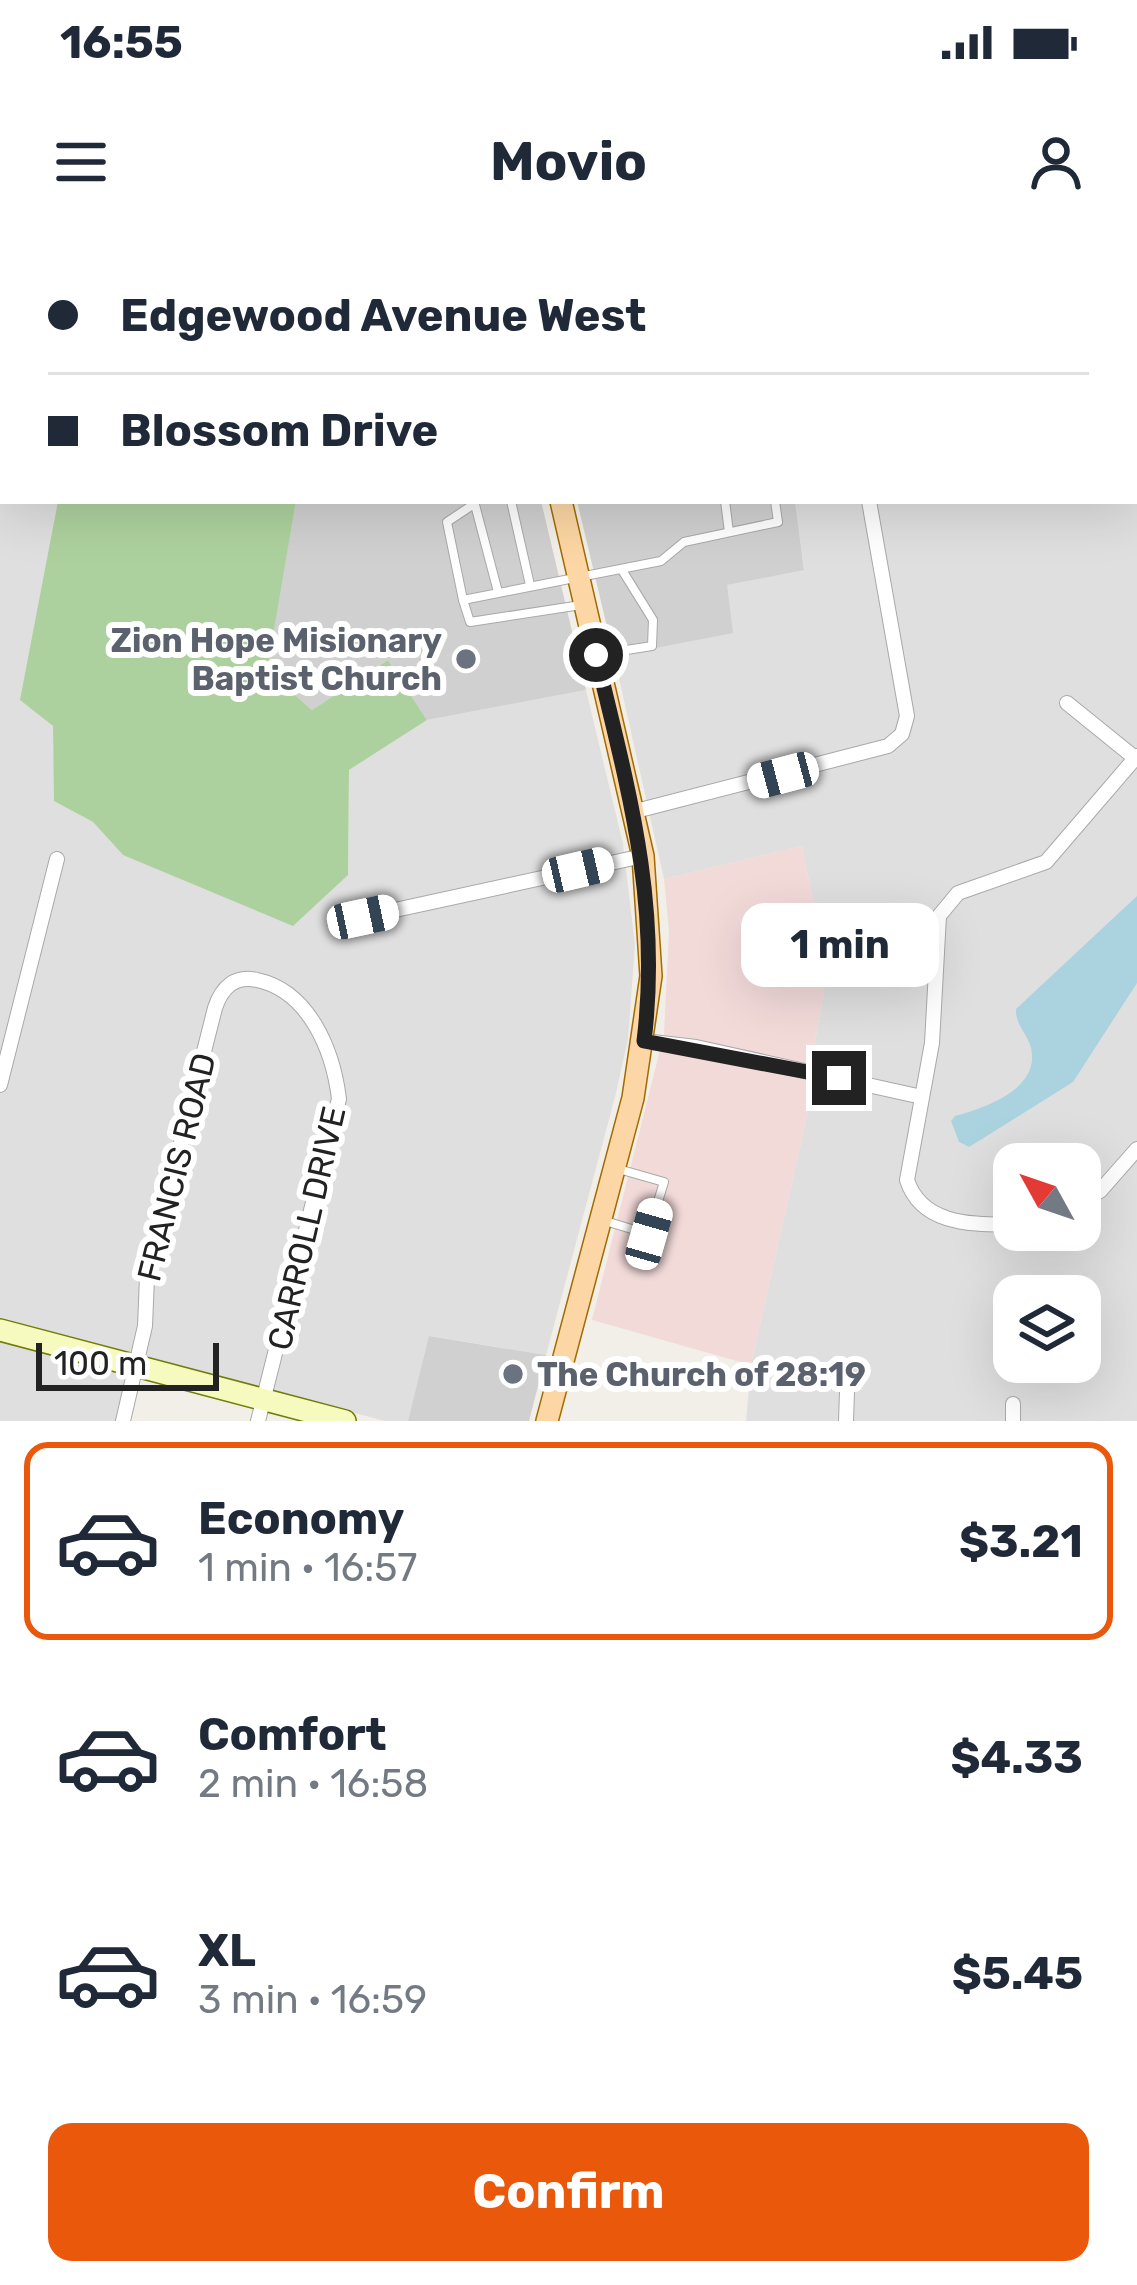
<!DOCTYPE html>
<html lang="en">
<head>
<meta charset="utf-8">
<style>
	body { margin:0; font-family:Rubik,sans-serif; background:#f2f2f3; color:#1f2937; height:100vh; display:flex; flex-direction:column; font-size:45px; white-space:nowrap }
	* { box-sizing:border-box; margin:0 }
	p { font-size:39px; color:#747a83 }
	.icon { flex:none; width:66px; height:66px; fill:none; stroke:currentColor; stroke-width:2; stroke-linecap:round; stroke-linejoin:round }
	.map { position:relative; height:1181px; overflow:hidden }
	.side { display:flex; flex-direction:column; background:#fff; flex:1 }
	.side>* { flex:none }
	.guide { position:absolute; left:0px; top:0px; width:1137px; height:264px; box-shadow:0 12px 48px #0002; display:grid; align-content:center; height:264px; padding:0 48px; background:#fff }
	.needle { width:78px; rotate:310deg }
	.tools { position:absolute; left:993px; top:903px; display:grid; gap:24px }
	.tools a { display:grid; place-items:center; width:108px; height:108px; border-radius:24px; background:#fff; box-shadow:0 12px 48px #0002; font-size:60px }
	.scale { position:absolute; left:36px; bottom:30px; width:183px; box-sizing:border-box; padding-left:12px; border:6px solid #222; border-top:0; font-size:33px; line-height:42px; white-space:nowrap; color:#222; -webkit-text-stroke:9px #fff; paint-order:stroke }
	.end { position:absolute; width:54px; height:54px; margin:-27px; border:15px solid #222; background:#fff; box-shadow:0 0 0 6px #fff }
	.from { border-radius:50% }
	.bubble { position:absolute; height:84px; border-radius:24px; background:#fff; box-shadow:0 12px 48px #0002; font-size:39px; font-weight:700; line-height:84px; text-align:center }
	.car { position:absolute; width:36px; height:72px; margin:-36px -18px; border-radius:15px; box-shadow:0 0 9px 3px #0007; background:linear-gradient(#fff 24%,#345 0 40%,#fff 0 76%,#345 0 86%,#fff 0) }
	.guide b { display:flex; align-items:center; gap:42px; height:114px; font-size:45px }
	.guide b+b { border-top:3px solid #e0e1e3 }
	.guide i { width:30px; height:30px; background:#1f2937 }
	ul { padding:21px 0 0; list-style:none }
	li { display:flex; align-items:center; gap:36px; height:198px; margin:0 24px 18px; padding:0 24px; border:6px solid transparent; border-radius:24px }
	li div { flex:1 }
	li b { display:block; font-size:45px }
	li em { font-style:normal; font-weight:700 }
	li.on { border-color:#ea580c }
	li>.icon { width:108px; height:108px; stroke-width:1.5 }
	.action { display:flex; gap:24px; margin-top:auto; padding:24px 48px }
	.action a { flex:1; height:138px; border-radius:24px; background:#ea580c; color:#fff; font-size:48px; font-weight:700; line-height:138px; text-align:center }
	.status { display:flex; justify-content:space-between; align-items:center; height:84px; padding:0 60px; background:#fff; direction:ltr }
	.status svg { height:33px; fill:currentColor }
	header { display:flex; justify-content:space-between; align-items:center; height:156px; padding:0 48px; background:#fff; font-size:54px; font-weight:700 }
	.map>svg:first-child { display:block }
	.residential { fill:#e0dfdf; fill-rule:evenodd }
	.commercial { fill:#f2dad9 }
	.religious { fill:#d0d0d0 }
	.forest { fill:#add19e }
	.water { fill:#aad3df }
	.lines { fill:none; stroke-linecap:round; stroke-linejoin:round }
	.lane-casing { stroke:#a9a9a9; stroke-width:10 }
	.street-casing { stroke:#a9a9a9; stroke-width:16 }
	.secondary-casing { stroke:#707d05; stroke-width:24 }
	.primary-casing { stroke:#a06b00; stroke-width:24 }
	.lane { stroke:#fff; stroke-width:8 }
	.street { stroke:#fff; stroke-width:14 }
	.secondary { stroke:#f7fabf; stroke-width:21 }
	.primary { stroke:#fcd6a4; stroke-width:21 }
	.route { stroke:#222; stroke-width:15 }
	.worship-dot { fill:#6b7280; stroke:#fff; stroke-width:4.5 }
	.labels { text-anchor:middle; stroke-width:12; stroke-linejoin:round; paint-order:stroke }
	.worship-label { font-size:33px; font-weight:bold; fill:#5b616d; stroke:#fff; text-anchor:end }
	.street-label { font-size:33px; fill:#222; stroke:#fff }
</style>
</head>
<body>
<div class="status"><b>16:55</b><svg viewBox="0 0 49 12"><path d="M0 12V9h3v3zM5 12V6h3v6zM10 12V3h3v9zM15 12V0h3v12zM26 1h20v11H26zM47 4h2v5h-2z"/></svg></div>
<header><svg class="icon" aria-label="menu" viewBox="0 0 24 24"><path d="M4 6h16M4 12h16M4 18h16"/></svg>Movio<svg class="icon" aria-label="person" viewBox="0 0 24 24"><circle cx="12" cy="8" r="4"/><path d="M4 21q1-7 8-7t8 7"/></svg></header>
<div class="map">
<svg width="1137" height="1181" viewBox="0 0 1137 1181">
	<rect width="100%" height="100%" fill="#f2efe9"/>
	<!-- residential -->
	<g class="residential">
		<path d="M634,0H1137V1181H746L751,1125L811,858V825L827,732L802,606L664,639L614,416L726,345L804,329L795,261H1134V3ZM1014,924H1080V990H1014ZM1014,1056H1080V1122H1014Z"/>
		<polygon points="0,80 3,261 58,261 21,460 53,486 55,561 93,582 123,615 348,635 349,530 427,480 586,450 623,604 635,705 628,799 615,857 546,1115 430,1096 408,1181 385,1181 0,1079"/>
		<polygon points="0,1100 141,1137 129,1181 0,1181"/>
	</g>
	<!-- commercial -->
	<polygon class="commercial" points="802,606 827,732 811,825 811,858 751,1125 592,1080 664,794 669,691 664,639"/>
	<!-- religious -->
	<g class="religious">
		<polygon points="296,261 541,261 586,450 427,480 388,420 312,470 266,429"/>
		<polygon points="577,261 795,261 804,330 727,345 733,393 614,416"/>
		<polygon points="429,1096 546,1115 529,1181 408,1181"/>
	</g>
	<!-- forest -->
	<g class="forest">
		<polygon points="70,0 426,0 70,3"/>
		<polygon points="58,261 296,261 267,430 312,470 388,420 427,480 349,530 348,635 293,686 123,615 93,582 54,561 53,486 20,460"/>
	</g>
	<!-- water -->
	<path class="water" d="M1137,656V743L1073,842L969,907L959,902L951,881L955,876C984,868 1035,851 1032,814C1031,796 1015,787 1016,769Z"/>
	<g class="lines">
		<defs>
			<g id="lane">
				<polyline points="614,3 615,0"/>
				<polyline points="474,261 498,352"/>
				<polyline points="511,261 530,345"/>
				<polyline points="725,261 729,292"/>
				<polyline points="474,264 447,282 463,360 661,321 684,302 778,282 775,261"/>
				<polyline points="463,360 470,382 581,365"/>
				<polyline points="601,414 652,406 653,380 622,330"/>
				<polyline points="602,980 648,994 664,942 615,928"/>
			</g>
			<g id="street">
				<polyline points="645,0 648,3"/>
				<polyline points="800,0 803,3"/>
				<polyline points="1069,0 1073,3"/>
				<polyline points="1134,53 1137,55"/>
				<polyline points="0,158 3,162"/>
				<polyline points="0,213 3,201"/>
				<polyline points="1134,222 1137,219"/>
				<polyline points="1067,463 1135,518"/>
				<polyline points="632,572 888,506 902,494 907,476 869,261"/>
				<polyline points="363,677 643,616"/>
				<polyline points="644,801 696,807 922,857"/>
				<polyline points="0,845 57,619"/>
				<polyline points="1080,963 1100,951 1137,909"/>
				<path d="M1014,985C973,984 922,986 907,940L932,803L939,676L958,653L1046,622L1137,516"/>
				<path d="M123,1181L145,1086L147,1037L215,768C222,747 235,735 257,740C309,751 333,810 339,859L258,1181"/>
				<polyline points="846,1181 847,1152"/>
				<polyline points="1013,1181 1013,1164"/>
			</g>
			<polyline id="secondary" points="0,1090 345,1181"/>
			<g id="primary">
				<polyline points="559,3 560,0"/>
				<polyline points="547,1181 633,858 651,736 643,616 561,261"/>
			</g>
		</defs>
		<!-- lane casing -->
		<use href="#lane" class="lane-casing"/>
		<!-- street casing -->
		<use href="#street" class="street-casing"/>
		<!-- secondary casing -->
		<use href="#secondary" class="secondary-casing"/>
		<!-- primary casing -->
		<use href="#primary" class="primary-casing"/>
		<!-- lane -->
		<use href="#lane" class="lane"/>
		<!-- street -->
		<use href="#street" class="street"/>
		<!-- secondary -->
		<use href="#secondary" class="secondary"/>
		<!-- primary -->
		<use href="#primary" class="primary"/>
	</g>
	<g class="lines">
		<!-- route -->
		<path class="route" d="M596,415C628,548 661,663 644,801L839,838"/>
	</g>
	<!-- markers -->
	<g class="worship-dot">
		<circle cx="466" cy="419" r="12"/>
		<circle cx="513" cy="1134" r="12"/>
	</g>
	<g class="labels">
		<!-- worship labels -->
		<g class="worship-label">
			<text x="442" y="412">Zion Hope Misionary<tspan x="442" dy="38">Baptist Church</tspan></text>
			<text x="537" y="1146" text-anchor="start">The Church of 28:19</text>
		</g>
		<!-- street labels -->
		<g class="street-label">
			<text transform="translate(176 927) rotate(-76)" y="12">FRANCIS ROAD</text>
			<text transform="translate(306 988) rotate(-77)" y="12">CARROLL DRIVE</text>
		</g>
	</g>
</svg>
<div class="tools">
<a><svg class="needle" viewBox="-14 -14 28 28"><path d="M0-13l5 13h-10z" fill="#e53935"/><path d="M0 13l5-13h-10z" fill="#747a83"/></svg></a>
<a><svg class="icon" aria-label="layers" viewBox="0 0 24 24"><path d="M12 4l9 5-9 5-9-5zM3 14l9 5 9-5"/></svg></a>
</div>
<div class="scale">100 m</div>
<i class="end from" style="left:596px;top:415px"></i>
<i class="end" style="left:839px;top:838px"></i>
<div class="bubble" style="left:741px;top:663px;width:198px">1 min</div>
<i class="car" style="left:783px;top:535px;rotate:255deg"></i>
<i class="car" style="left:578px;top:630px;rotate:77deg"></i>
<i class="car" style="left:363px;top:677px;rotate:78deg"></i>
<i class="car" style="left:649px;top:994px;rotate:16deg"></i>
<div class="guide">
<b><i class="from"></i>Edgewood Avenue West</b>
<b><i></i>Blossom Drive</b>
</div>
</div>
<section class="side">
<ul>
<li class="on"><svg class="icon" aria-label="car" viewBox="0 0 24 24"><path d="M5 17H2v-5l4-1 3-4h7l3 4 3 1v5h-3M9 17h6M6 11h13"/><circle cx="7" cy="17" r="2"/><circle cx="17" cy="17" r="2"/></svg><div><b>Economy</b><p>1 min · 16:57</p></div><em>$3.21</em></li>
<li><svg class="icon" aria-label="car" viewBox="0 0 24 24"><path d="M5 17H2v-5l4-1 3-4h7l3 4 3 1v5h-3M9 17h6M6 11h13"/><circle cx="7" cy="17" r="2"/><circle cx="17" cy="17" r="2"/></svg><div><b>Comfort</b><p>2 min · 16:58</p></div><em>$4.33</em></li>
<li><svg class="icon" aria-label="car" viewBox="0 0 24 24"><path d="M5 17H2v-5l4-1 3-4h7l3 4 3 1v5h-3M9 17h6M6 11h13"/><circle cx="7" cy="17" r="2"/><circle cx="17" cy="17" r="2"/></svg><div><b>XL</b><p>3 min · 16:59</p></div><em>$5.45</em></li>
</ul>
<div class="action"><a>Confirm</a></div>
</section>
</body>
</html>
